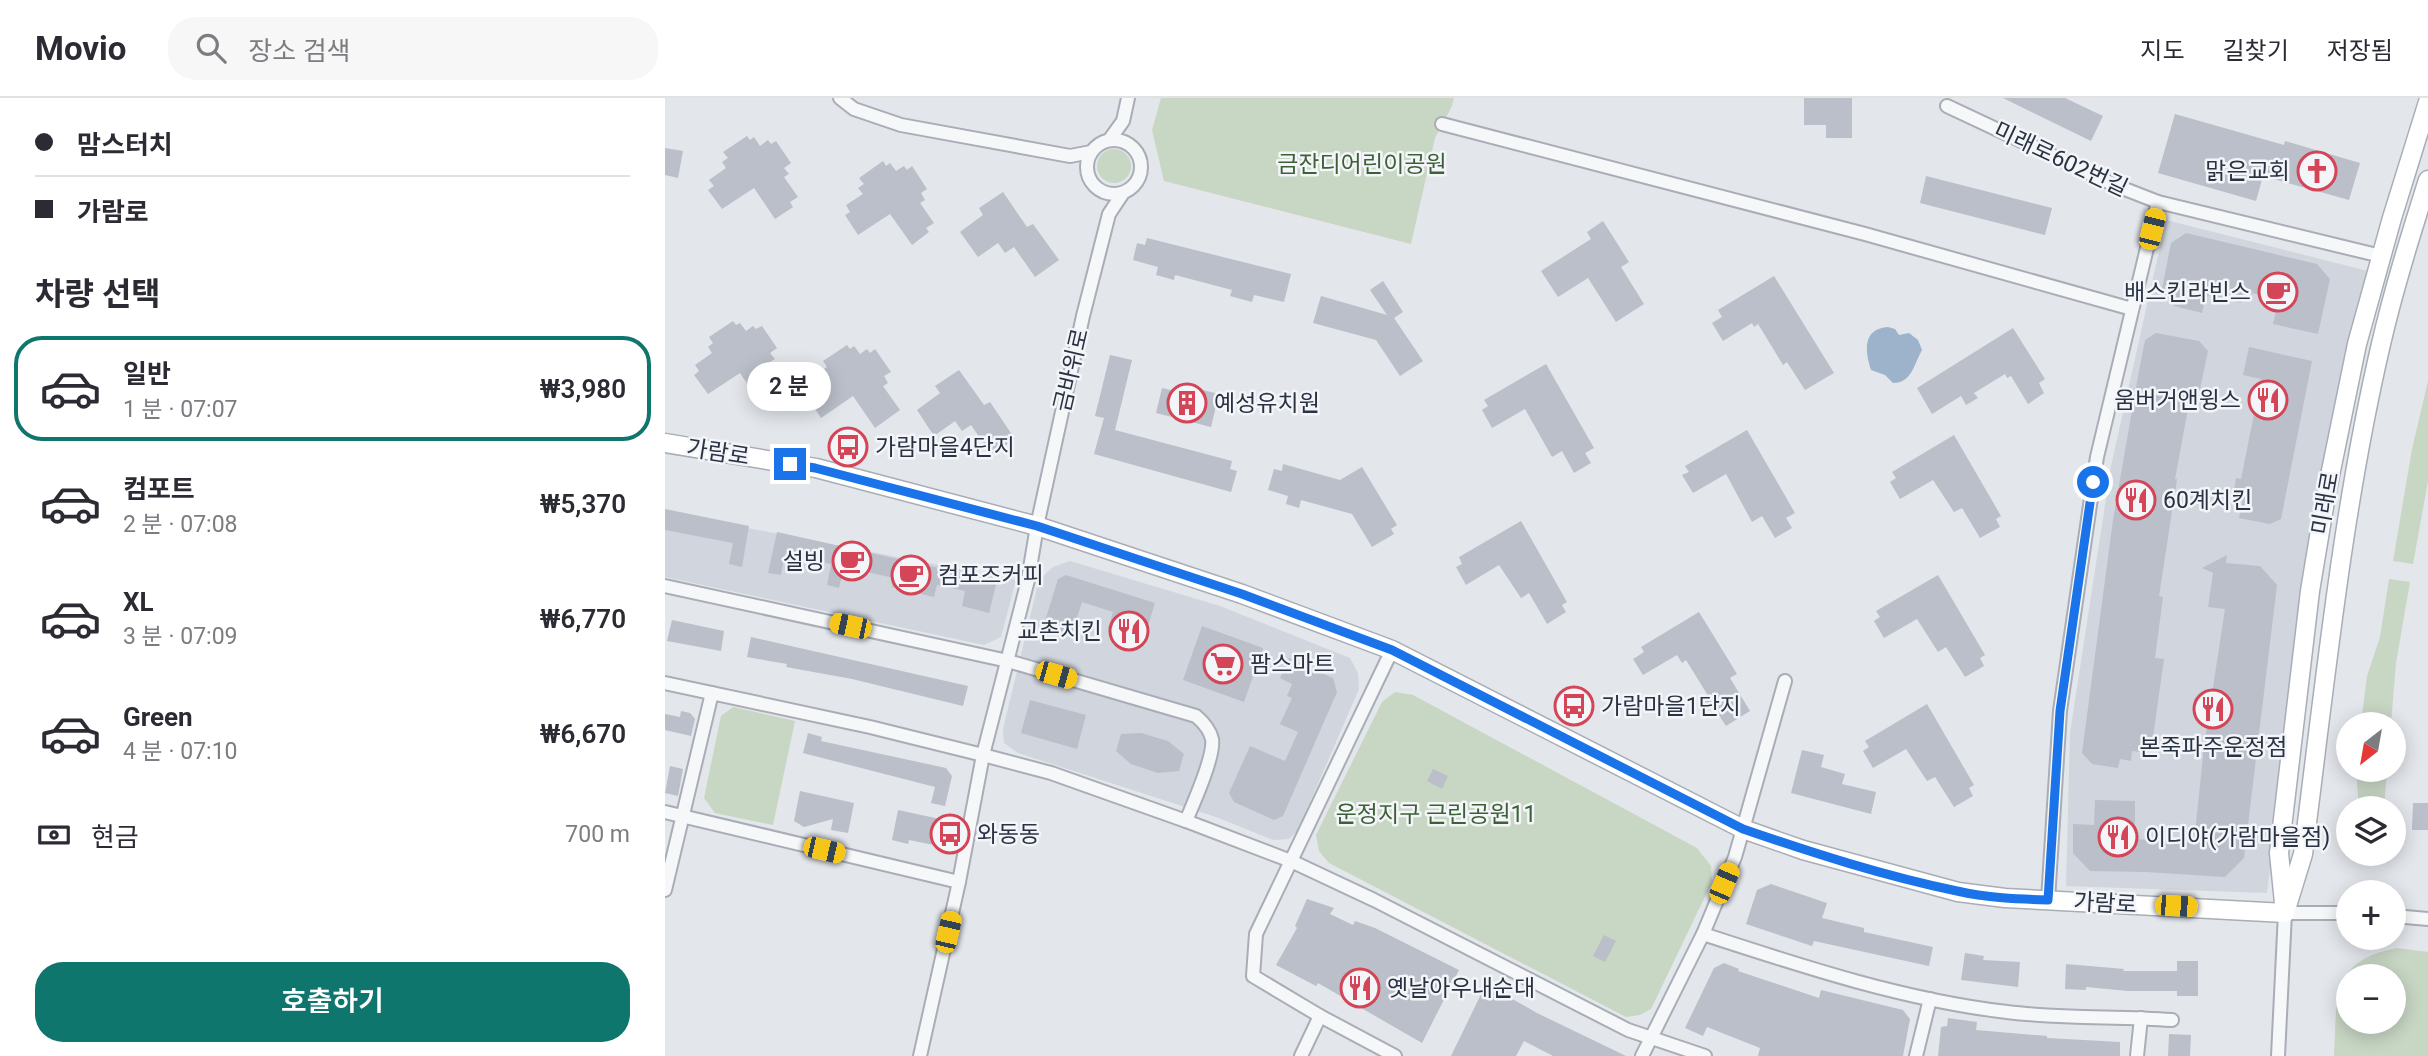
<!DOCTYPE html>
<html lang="ko">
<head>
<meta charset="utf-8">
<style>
	body { margin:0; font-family:Roboto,"Noto Sans KR",sans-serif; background:#f7f7f7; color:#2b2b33; height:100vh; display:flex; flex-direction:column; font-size:26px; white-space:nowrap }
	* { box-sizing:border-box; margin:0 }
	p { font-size:23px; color:#7c7c81 }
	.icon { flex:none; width:38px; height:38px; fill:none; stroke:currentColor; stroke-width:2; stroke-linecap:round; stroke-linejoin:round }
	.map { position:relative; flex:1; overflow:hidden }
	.sheet { display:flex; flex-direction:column; background:#fff; width:665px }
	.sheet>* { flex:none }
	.top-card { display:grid; align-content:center; height:154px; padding:0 35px; background:#fff }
	.needle { width:46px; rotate:211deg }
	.tools { position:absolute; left:1671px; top:614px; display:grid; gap:14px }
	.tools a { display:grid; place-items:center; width:70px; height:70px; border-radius:50%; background:#fff; box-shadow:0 4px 18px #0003; font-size:35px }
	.end { position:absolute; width:32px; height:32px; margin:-16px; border:9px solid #1a73e8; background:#fff; box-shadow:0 0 0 4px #fff }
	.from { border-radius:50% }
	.bubble { position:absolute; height:49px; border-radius:24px; background:#fff; box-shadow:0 4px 18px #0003; font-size:23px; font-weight:600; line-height:49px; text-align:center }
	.car { position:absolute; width:21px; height:42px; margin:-21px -10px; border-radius:9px; box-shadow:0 0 5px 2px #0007; background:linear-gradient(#f5c518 24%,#345 0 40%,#f5c518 0 76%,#345 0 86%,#f5c518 0) }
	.top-card b { display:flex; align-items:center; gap:24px; height:66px; font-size:26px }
	.top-card b+b { border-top:2px solid #e1e1e2 }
	.top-card i { width:18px; height:18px; background:#2b2b33 }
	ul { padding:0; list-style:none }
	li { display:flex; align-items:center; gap:21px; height:105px; margin:0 14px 10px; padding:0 21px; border:4px solid transparent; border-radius:28px }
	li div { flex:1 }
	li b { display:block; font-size:26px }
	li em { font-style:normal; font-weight:600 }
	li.active { border-color:#0f766e }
	li>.icon { width:63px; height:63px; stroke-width:1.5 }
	h2 { padding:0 35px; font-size:32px; line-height:84px }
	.pay { display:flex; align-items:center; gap:18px; height:77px; padding:0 35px; font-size:26px }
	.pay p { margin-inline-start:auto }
	.primary-button { display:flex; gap:14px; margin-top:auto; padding:14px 35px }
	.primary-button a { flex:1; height:80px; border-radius:28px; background:#0f766e; color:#fff; font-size:28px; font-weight:600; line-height:80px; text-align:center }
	header { display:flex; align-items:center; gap:42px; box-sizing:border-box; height:98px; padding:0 35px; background:#fff; border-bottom:2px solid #e1e1e2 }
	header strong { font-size:33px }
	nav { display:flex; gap:38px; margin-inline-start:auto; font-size:24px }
	.search { width:490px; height:63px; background:#f7f7f7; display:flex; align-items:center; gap:18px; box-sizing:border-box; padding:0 24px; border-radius:28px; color:#7c7c81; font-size:26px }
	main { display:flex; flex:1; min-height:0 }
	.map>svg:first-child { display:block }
	.built { fill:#d1d5dd }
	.green { fill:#c8d6c4; fill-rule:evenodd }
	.water { fill:#9db3cc }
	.building { fill:#babfc9 }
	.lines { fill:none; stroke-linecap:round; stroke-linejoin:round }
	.street-casing { stroke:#a8adb6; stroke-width:16 }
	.secondary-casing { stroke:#a8adb6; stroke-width:21 }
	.street { stroke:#f6f7f9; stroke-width:12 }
	.secondary { stroke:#fff; stroke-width:18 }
	.route { stroke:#1a73e8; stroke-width:9 }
	.labels { text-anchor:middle; stroke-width:5; stroke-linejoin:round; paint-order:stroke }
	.street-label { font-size:23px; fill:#2a3344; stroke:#f3f5f8 }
	.park-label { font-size:23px; fill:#3d6137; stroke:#f3f5f8 }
	.poi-label { font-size:23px; fill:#2a3344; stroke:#f3f5f8; text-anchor:start }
</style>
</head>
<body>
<header>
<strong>Movio</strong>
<div class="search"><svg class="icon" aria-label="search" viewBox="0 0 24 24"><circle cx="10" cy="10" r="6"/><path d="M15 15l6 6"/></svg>장소 검색</div>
<nav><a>지도</a><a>길찾기</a><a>저장됨</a></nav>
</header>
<main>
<section class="sheet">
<div class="top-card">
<b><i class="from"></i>맘스터치</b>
<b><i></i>가람로</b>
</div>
<h2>차량 선택</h2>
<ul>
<li class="active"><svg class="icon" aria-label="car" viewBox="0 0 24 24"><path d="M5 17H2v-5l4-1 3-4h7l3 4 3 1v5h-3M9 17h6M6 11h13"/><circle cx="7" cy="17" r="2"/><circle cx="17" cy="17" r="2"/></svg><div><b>일반</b><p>1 분 · 07:07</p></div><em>₩3,980</em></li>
<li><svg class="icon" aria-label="car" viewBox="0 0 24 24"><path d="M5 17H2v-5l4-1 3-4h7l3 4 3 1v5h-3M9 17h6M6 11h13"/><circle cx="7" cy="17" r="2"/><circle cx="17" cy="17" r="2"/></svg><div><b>컴포트</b><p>2 분 · 07:08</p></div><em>₩5,370</em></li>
<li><svg class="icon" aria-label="car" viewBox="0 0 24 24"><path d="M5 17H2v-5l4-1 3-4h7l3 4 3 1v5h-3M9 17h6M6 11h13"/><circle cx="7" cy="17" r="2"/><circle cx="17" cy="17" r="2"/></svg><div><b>XL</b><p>3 분 · 07:09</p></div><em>₩6,770</em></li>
<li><svg class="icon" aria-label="car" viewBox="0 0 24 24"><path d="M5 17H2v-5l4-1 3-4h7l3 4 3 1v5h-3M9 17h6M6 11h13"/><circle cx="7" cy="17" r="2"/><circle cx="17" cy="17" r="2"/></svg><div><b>Green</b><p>4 분 · 07:10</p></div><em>₩6,670</em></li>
</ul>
<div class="pay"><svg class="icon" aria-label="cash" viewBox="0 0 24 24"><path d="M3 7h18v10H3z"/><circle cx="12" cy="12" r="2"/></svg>현금<p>700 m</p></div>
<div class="primary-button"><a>호출하기</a></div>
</section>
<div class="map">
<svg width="1763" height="958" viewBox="0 0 1763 958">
	<rect width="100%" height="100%" fill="#e3e6eb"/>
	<!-- built -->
	<g class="built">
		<polygon points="1501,122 1703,173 1644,450 1602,795 1401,788 1405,635 1446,368"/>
		<polygon points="0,414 351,482 336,539 319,547 0,479"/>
		<polygon points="405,463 555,508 685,560 693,575 694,591 633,732 624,741 608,742 551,719 353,655 339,645 338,631 374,482 388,469"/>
	</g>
	<!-- green -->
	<g class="green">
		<polygon points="496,0 789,0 786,10 770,40 746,146 499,83 487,32"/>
		<circle cx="449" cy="68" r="17"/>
		<polygon points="1763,283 1763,383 1748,466 1728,463 1747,351"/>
		<polygon points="1724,481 1745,484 1731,565 1726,626 1696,626 1702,578 1715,539"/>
		<polygon points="730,594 748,597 1032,750 1046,768 1047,784 986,911 975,917 961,919 664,765 654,753 651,737 717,604"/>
		<polygon points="68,609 130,623 108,727 50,715 39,700 56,618"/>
		<polygon points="1691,672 1722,672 1719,710 1694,710"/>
		<path d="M1732,850L1763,854V958H1669C1672,901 1665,862 1732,850ZM1684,878H1729V924H1684Z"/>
	</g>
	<!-- water -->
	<path class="water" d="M1223,229L1230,231L1234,237L1244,235L1253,242L1257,252C1249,266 1247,285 1228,285L1220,277L1206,272C1200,253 1197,231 1223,229Z"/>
	<!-- building -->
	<g class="building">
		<polygon points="1139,0 1187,0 1187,40 1161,40 1161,27 1139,27"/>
		<polygon points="1338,0 1400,0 1438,18 1426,43"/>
		<polygon points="1510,16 1619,47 1620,43 1695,65 1684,102 1598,78 1591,103 1493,75"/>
		<polygon points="82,38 85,42 89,39 95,48 103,42 106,46 111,43 126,65 119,70 124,76 119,79 133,99 125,104 128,109 110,121 89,90 57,111 43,92 49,88 44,82 61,70 57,64 63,60 58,54"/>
		<polygon points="0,50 18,53 13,80 0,77"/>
		<polygon points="218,63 221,68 225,65 231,73 239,68 242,72 247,68 262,91 256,95 260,102 255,105 269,125 261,130 264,134 247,147 225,116 193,137 180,117 185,114 181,107 198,96 193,90 199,86 194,80"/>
		<polygon points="1261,78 1387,110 1380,137 1255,105"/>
		<polygon points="338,94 362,129 368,126 394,162 370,179 349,149 340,155 333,145 313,159 295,134 318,117 314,110"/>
		<polygon points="938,123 964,164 956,169 979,206 951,224 923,180 893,199 876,173 926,141 922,134"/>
		<polygon points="1521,135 1652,166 1665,181 1653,236 1608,226 1614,201 1578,193 1576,205 1541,197 1537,215 1509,208 1497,191 1506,145"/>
		<polygon points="482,140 626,176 619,204 589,197 587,204 565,198 567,192 510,177 509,182 491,177 493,169 468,162 472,145 480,147"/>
		<polygon points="1109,178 1169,275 1140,292 1122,264 1118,267 1093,226 1089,229 1087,225 1058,243 1047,225 1057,219 1053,212"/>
		<polygon points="718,183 738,214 729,220 758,263 735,278 711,242 648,225 656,198 722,217 705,192"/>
		<polygon points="68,223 71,227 75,225 81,233 88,228 91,231 97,228 112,250 105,255 110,261 105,264 119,284 111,289 114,294 96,306 75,275 43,296 29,277 34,273 30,267 47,255 43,249 48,245 44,239"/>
		<polygon points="1348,230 1380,281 1374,285 1379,295 1363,306 1346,278 1342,280 1340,276 1309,295 1313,300 1301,307 1296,298 1267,316 1252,290"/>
		<polygon points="1491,235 1534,243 1543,253 1535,291 1527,289 1510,381 1512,381 1494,498 1498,499 1490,560 1499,561 1487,646 1476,644 1475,654 1467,653 1466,663 1455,661 1453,670 1427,666 1417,655 1448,422 1473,278 1480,242"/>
		<polygon points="182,247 185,251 189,248 195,256 202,251 205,255 210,251 226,274 219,278 223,285 218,288 235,312 210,330 188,298 156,320 143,300 148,297 144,291 161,279 156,273 162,269 158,263"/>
		<polygon points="1584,249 1647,263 1616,421 1605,426 1574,420 1579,396 1569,394 1571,380 1576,381 1596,281 1578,277"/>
		<polygon points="445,257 467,262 450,332 567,363 565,371 572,373 566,394 429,356 439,320 430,318"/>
		<polygon points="881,266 929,350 920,355 926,365 909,375 897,353 887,359 860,311 827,330 817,312 823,308 819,302"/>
		<polygon points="294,272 319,307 325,304 350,341 327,357 306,327 297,333 290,323 269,338 252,312 275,295 270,288"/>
		<polygon points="521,288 554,296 546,329 491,315 497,290 519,295"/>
		<polygon points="1082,332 1130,415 1121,420 1127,430 1110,440 1097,418 1087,424 1061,376 1028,395 1017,377 1024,374 1020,368"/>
		<polygon points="1289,337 1336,418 1331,421 1335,429 1315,440 1297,410 1289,414 1268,382 1235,401 1225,384 1231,380 1227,374"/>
		<polygon points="618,366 675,382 697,369 732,427 726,431 729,436 707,449 687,416 636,402 634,410 621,406 623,398 603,392 609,371 617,373"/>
		<polygon points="0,411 84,428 77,469 64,466 68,445 0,432"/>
		<polygon points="856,423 902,504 897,507 901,514 882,526 864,495 856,500 834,467 801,487 791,469 797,466 794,459"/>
		<polygon points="112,434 332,483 324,515 297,508 300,493 272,487 269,499 227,489 229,480 179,469 174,490 162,487 166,466 120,456 116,477 103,475"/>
		<polygon points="1562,457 1561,465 1595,468 1612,487 1579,760 1560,779 1481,774 1425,773 1408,755 1408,726 1429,727 1430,702 1470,703 1470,741 1529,745 1539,648 1560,511 1543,509 1548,475 1537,470"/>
		<polygon points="401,477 490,505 477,547 455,541 457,536 443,531 448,514 417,504 406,538 384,531 380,523 393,481"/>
		<polygon points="1273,477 1320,557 1315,560 1319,568 1300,579 1281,549 1273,554 1252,521 1219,540 1209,523 1215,519 1211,513"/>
		<polygon points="1034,514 1072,576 1065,580 1085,613 1061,628 1048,608 1043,611 1036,599 1042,596 1021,562 1017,565 1012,557 978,577 968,561 979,554 976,549"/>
		<polygon points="7,522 59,533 56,553 2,543"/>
		<polygon points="537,528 598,550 579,604 518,582"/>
		<polygon points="86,539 303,588 298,608 187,581 121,569 122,566 82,559"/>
		<polygon points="624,560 668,580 672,594 618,718 609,722 569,704 564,695 585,648 620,663 633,634 615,626 627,600 622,598 627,586 615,580"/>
		<polygon points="365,602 421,617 412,651 356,635"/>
		<polygon points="1262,606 1309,687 1304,690 1308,698 1289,709 1270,679 1262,683 1241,651 1208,670 1198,653 1204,649 1200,643"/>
		<polygon points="16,613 25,615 30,621 26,638 0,632 0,616 15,619"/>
		<polygon points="143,635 157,639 156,643 281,670 287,678 280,708 266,705 270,689 138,655"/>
		<polygon points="476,635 503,643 519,656 514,673 493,675 466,666 451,653 456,636"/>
		<polygon points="1137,652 1159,657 1156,669 1180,676 1177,686 1211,694 1206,716 1126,695"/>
		<polygon points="5,668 18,671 13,698 0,695"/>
		<polygon points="768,671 783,678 777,691 762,683"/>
		<polygon points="135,693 189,705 183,735 166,732 168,721 139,729 129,723"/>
		<polygon points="1748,705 1763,705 1763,732 1747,732"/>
		<polygon points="233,712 275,721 269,747 244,742 243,746 227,742"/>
		<polygon points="1106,786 1162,805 1157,820 1199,830 1199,834 1268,849 1264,868 1149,843 1147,848 1081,826 1092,792"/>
		<polygon points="642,801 669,810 665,816 688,827 690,823 710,830 794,872 757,945 653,885 651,888 611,867 632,830 630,828"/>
		<polygon points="939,837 951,843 940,864 928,858"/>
		<polygon points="1300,855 1319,858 1318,862 1355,864 1353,889 1296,882"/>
		<polygon points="1512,863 1533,863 1533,898 1512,898 1512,893 1463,893 1421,889 1421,892 1400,891 1401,866 1459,871 1458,873 1512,873"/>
		<polygon points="1059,865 1074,871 1073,873 1154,900 1156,892 1238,912 1245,921 1238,958 1093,958 1095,950 1042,929 1038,938 1020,930 1049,870"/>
		<polygon points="821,886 872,915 961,958 888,958 859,943 851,958 786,958"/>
		<polygon points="1283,920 1312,924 1311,932 1382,938 1382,940 1455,944 1455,958 1273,958 1276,929 1282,928"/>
		<polygon points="1504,936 1526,937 1525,958 1503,958"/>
	</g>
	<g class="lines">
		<defs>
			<g id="street">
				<polyline points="175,0 189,11 236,27 405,58 426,54"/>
				<polyline points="1282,8 1452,88 1493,104 1716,158"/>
				<polyline points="777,26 1200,136 1467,211"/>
				<polyline points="445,41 458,23 463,0"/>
				<circle cx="449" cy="69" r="27"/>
				<path d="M0,488L343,563L531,618C538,624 545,632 547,641C550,658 528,706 521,723"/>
				<polyline points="727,552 591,836 588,878 655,918 730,958"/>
				<polyline points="0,585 205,629 318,657 386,675 521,723 626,763 709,802 963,932 1040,958"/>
				<polyline points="0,714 294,784"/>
				<polyline points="0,792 47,595"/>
				<polyline points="1383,802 1395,613 1432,359 1493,104"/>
				<polyline points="1729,818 1763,821"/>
				<path d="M1038,836C1136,868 1239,902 1342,914C1397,921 1452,918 1507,922"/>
				<polyline points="255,958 294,784 318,657 363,482 372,428 418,218 444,116 458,95"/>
				<polyline points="636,958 655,918"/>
				<polyline points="977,958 1038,836 1070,759 1120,583"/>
				<polyline points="1251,958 1265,901"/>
				<polyline points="1472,958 1476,920"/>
				<polyline points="1613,958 1620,815 1684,815"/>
			</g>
			<g id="secondary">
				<polyline points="0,345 151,370 372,428 577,496 727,552 1078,731 1138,752 1293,794 1340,800 1620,815"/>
				<path d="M1622,808L1638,756C1660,586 1677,413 1716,246C1729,190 1746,136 1763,82"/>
				<polyline points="1620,815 1614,755 1645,493 1661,397 1692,246 1727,120 1763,4"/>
			</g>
		</defs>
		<!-- street casing -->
		<use href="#street" class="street-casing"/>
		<!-- secondary casing -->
		<use href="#secondary" class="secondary-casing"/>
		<!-- street -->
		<use href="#street" class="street"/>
		<!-- secondary -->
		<use href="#secondary" class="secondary"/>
	</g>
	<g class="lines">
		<!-- route -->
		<path class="route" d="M125,366L150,370L372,428L577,496L727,552L1078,731C1148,755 1219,778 1292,793C1322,800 1353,801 1383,802L1395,613L1428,384"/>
	</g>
	<!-- icons -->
	<defs>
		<symbol id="church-ring" viewBox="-11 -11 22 22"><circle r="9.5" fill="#f3f5f8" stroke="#d34557" stroke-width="1.5"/><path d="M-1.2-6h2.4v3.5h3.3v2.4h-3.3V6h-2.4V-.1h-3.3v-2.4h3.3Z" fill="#d34557"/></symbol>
		<symbol id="cafe-ring" viewBox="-11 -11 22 22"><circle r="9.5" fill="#f3f5f8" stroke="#d34557" stroke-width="1.5"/><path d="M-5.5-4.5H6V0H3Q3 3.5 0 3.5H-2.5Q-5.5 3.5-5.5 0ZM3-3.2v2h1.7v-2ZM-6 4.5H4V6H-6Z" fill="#d34557"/></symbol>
		<symbol id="restaurant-ring" viewBox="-11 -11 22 22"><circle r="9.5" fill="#f3f5f8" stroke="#d34557" stroke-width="1.5"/><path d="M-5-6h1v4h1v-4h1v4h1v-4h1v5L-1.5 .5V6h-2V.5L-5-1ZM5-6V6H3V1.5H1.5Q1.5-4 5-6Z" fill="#d34557"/></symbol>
		<symbol id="building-ring" viewBox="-11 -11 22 22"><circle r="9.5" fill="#f3f5f8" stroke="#d34557" stroke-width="1.5"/><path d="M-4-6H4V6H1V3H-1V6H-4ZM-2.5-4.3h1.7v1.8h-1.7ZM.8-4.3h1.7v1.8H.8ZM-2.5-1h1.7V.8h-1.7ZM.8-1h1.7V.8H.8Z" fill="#d34557"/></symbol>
		<symbol id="bus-ring" viewBox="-11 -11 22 22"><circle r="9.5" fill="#f3f5f8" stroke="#d34557" stroke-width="1.5"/><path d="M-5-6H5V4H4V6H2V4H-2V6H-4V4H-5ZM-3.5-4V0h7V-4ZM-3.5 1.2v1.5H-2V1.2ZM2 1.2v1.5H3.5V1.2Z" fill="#d34557"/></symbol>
		<symbol id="supermarket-ring" viewBox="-11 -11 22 22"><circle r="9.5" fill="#f3f5f8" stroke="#d34557" stroke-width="1.5"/><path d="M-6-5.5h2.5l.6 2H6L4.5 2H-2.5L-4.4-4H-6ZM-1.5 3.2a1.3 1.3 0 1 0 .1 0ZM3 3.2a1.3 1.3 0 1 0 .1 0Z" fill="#d34557"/></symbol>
	</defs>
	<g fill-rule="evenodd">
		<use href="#church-ring" x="1630" y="51" width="44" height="44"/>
		<use href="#cafe-ring" x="1591" y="172" width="44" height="44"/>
		<use href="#restaurant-ring" x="1581" y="280" width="44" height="44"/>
		<use href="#building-ring" x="500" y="283" width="44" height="44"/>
		<use href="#bus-ring" x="161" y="327" width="44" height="44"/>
		<use href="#restaurant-ring" x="1449" y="380" width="44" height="44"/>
		<use href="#cafe-ring" x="165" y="441" width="44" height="44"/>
		<use href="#cafe-ring" x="224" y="455" width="44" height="44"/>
		<use href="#restaurant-ring" x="442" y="511" width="44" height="44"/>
		<use href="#supermarket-ring" x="536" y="544" width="44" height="44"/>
		<use href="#bus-ring" x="887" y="586" width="44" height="44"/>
		<use href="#restaurant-ring" x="1526" y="589" width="44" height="44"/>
		<use href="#bus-ring" x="263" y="714" width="44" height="44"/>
		<use href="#restaurant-ring" x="1431" y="717" width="44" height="44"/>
		<use href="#restaurant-ring" x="673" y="868" width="44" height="44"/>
	</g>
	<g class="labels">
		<!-- street labels -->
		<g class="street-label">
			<text transform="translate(1396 61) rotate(25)" y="8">미래로602번길</text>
			<text transform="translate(406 272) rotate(-77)" y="8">금바위로</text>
			<text transform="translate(53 354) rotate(9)" y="8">가람로</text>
			<text transform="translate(1660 405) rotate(-80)" y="8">미래로</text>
			<text transform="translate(1440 805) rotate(3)" y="8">가람로</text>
		</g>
		<!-- park labels -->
		<g class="park-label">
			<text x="697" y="74">금잔디어린이공원</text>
			<text x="771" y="724">운정지구 근린공원11</text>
		</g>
		<!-- poi labels -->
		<g class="poi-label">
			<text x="1625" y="81" text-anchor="end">맑은교회</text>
			<text x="1586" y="202" text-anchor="end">배스킨라빈스</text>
			<text x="1576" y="310" text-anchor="end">움버거앤윙스</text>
			<text x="549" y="313">예성유치원</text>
			<text x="210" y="357">가람마을4단지</text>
			<text x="1498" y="410">60계치킨</text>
			<text x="160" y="471" text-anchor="end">설빙</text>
			<text x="273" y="485">컴포즈커피</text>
			<text x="437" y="541" text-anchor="end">교촌치킨</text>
			<text x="585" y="574">팜스마트</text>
			<text x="936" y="616">가람마을1단지</text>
			<text x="1548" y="657" text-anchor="middle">본죽파주운정점</text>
			<text x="312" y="744">와동동</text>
			<text x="1480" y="747">이디야(가람마을점)</text>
			<text x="722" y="898">옛날아우내순대</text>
		</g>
	</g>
</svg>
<div class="tools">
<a><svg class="needle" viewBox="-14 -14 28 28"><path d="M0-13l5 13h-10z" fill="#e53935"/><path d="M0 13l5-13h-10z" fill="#7c7c81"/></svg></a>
<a><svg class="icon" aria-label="layers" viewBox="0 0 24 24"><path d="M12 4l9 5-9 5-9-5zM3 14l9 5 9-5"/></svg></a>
<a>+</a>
<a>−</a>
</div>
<i class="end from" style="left:1428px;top:384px"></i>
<i class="end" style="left:125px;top:366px"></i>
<div class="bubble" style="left:82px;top:264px;width:84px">2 분</div>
<i class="car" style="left:1487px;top:131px;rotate:14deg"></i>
<i class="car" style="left:185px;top:528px;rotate:282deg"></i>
<i class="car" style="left:391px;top:577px;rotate:106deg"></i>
<i class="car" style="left:159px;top:752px;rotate:103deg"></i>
<i class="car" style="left:1059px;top:785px;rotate:23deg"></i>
<i class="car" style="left:1511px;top:808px;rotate:93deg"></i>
<i class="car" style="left:283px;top:834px;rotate:13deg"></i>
</div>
</main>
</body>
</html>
